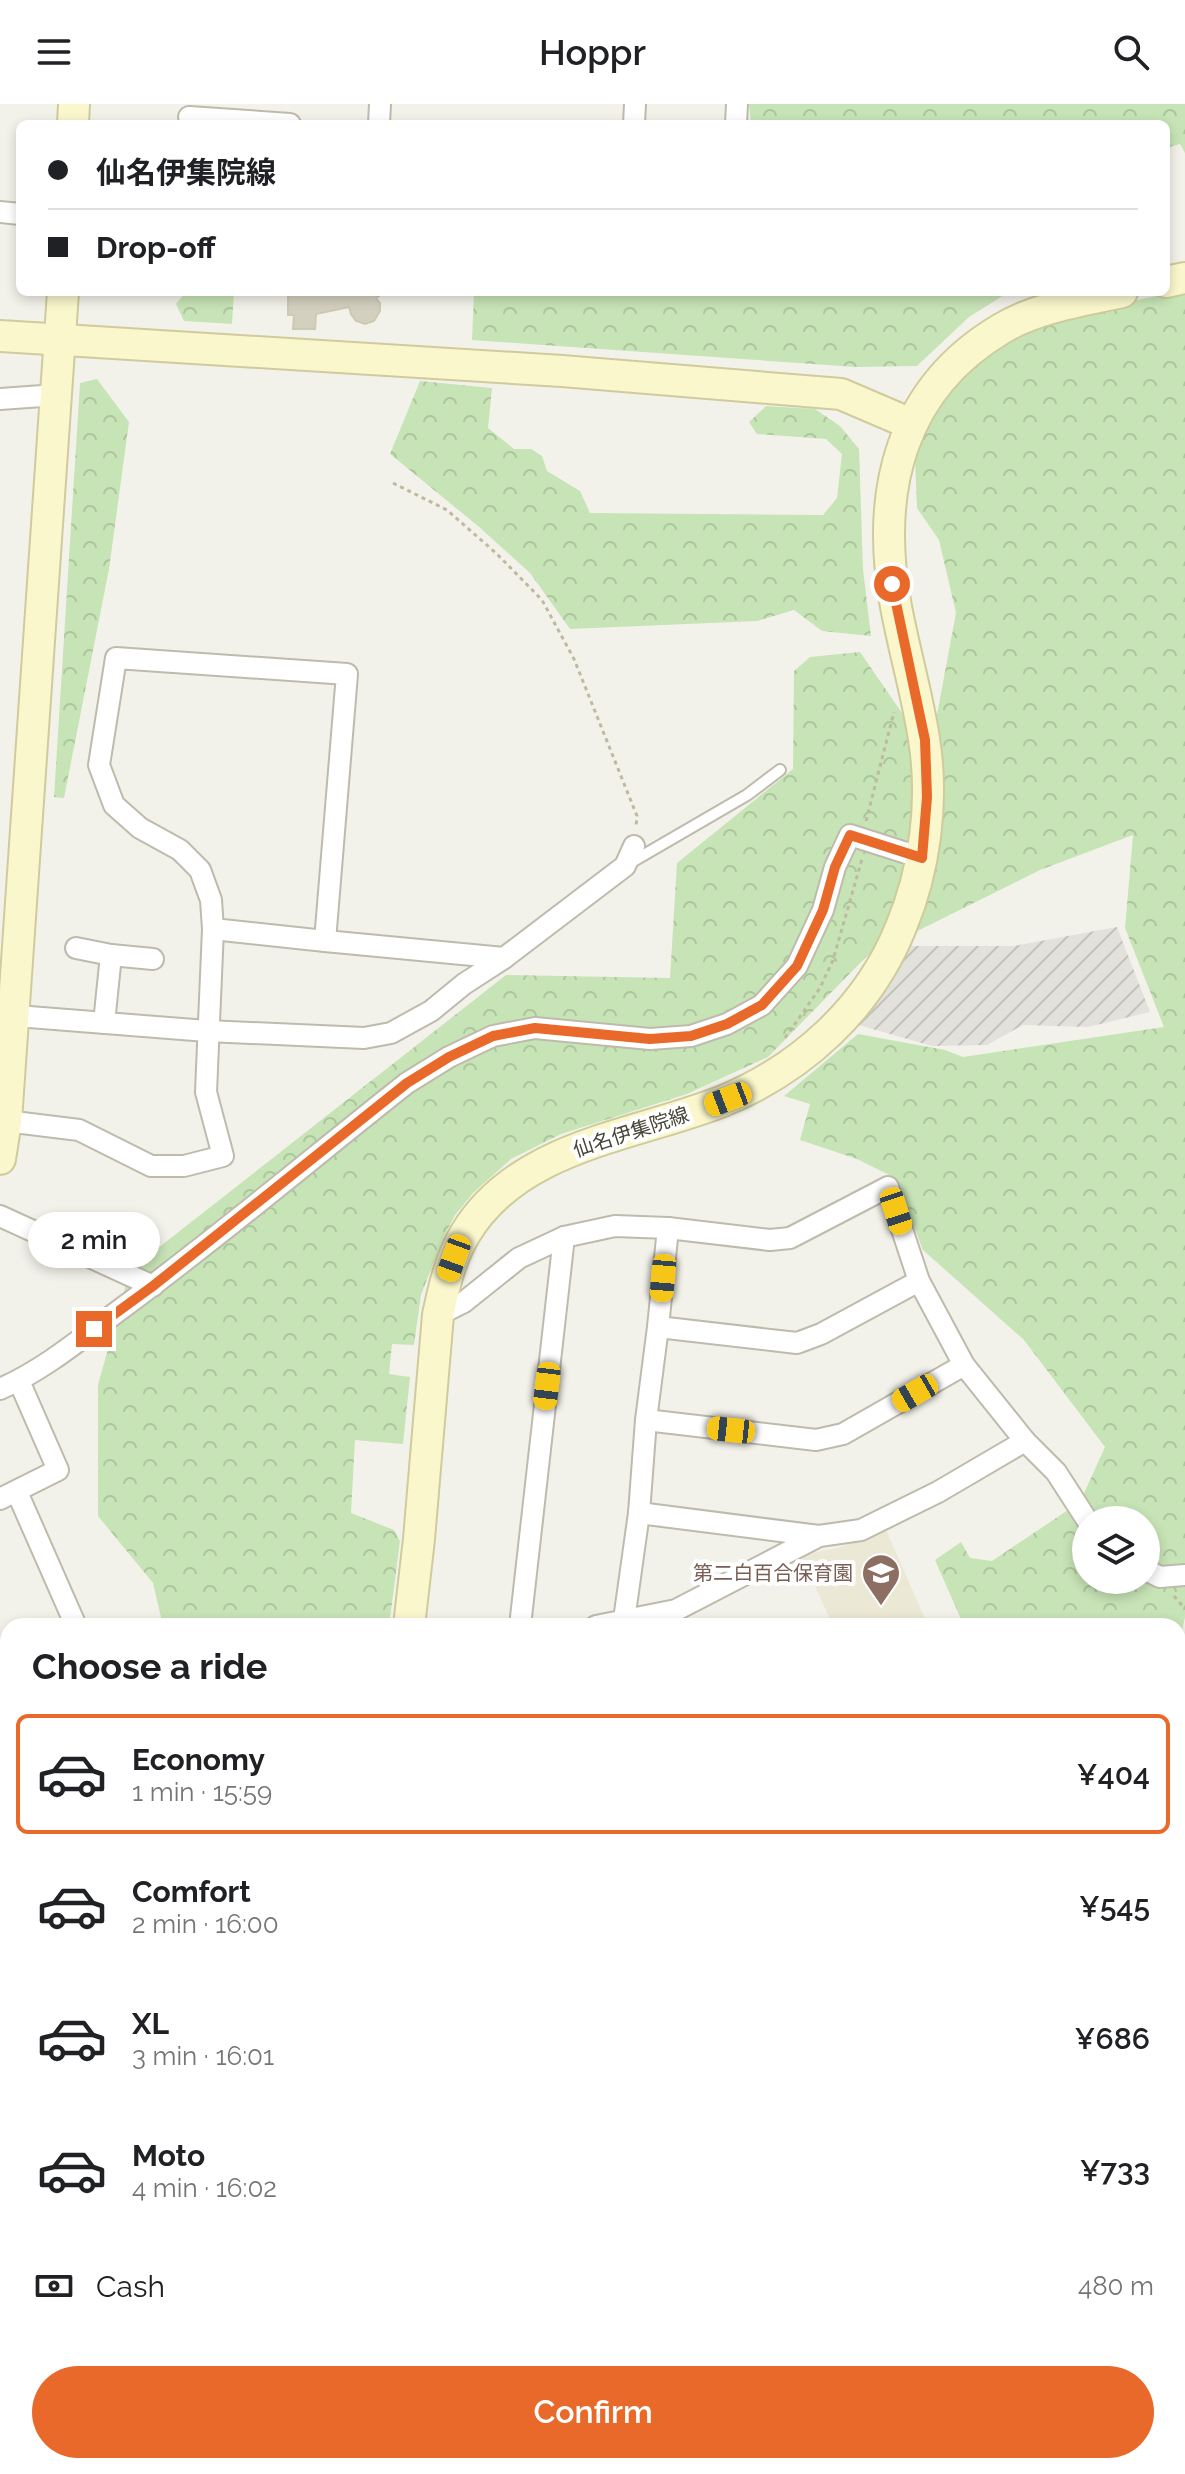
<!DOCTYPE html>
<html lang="en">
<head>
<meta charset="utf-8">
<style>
	body { margin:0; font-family:Raleway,"Noto Sans JP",sans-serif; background:#f2f2f2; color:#202124; height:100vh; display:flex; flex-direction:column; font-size:30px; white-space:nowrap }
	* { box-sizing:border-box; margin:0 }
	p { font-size:26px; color:#757577 }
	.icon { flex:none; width:44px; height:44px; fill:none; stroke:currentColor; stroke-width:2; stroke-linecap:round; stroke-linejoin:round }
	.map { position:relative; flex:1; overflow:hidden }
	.details { position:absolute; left:0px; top:1514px; width:1186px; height:856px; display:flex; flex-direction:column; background:#fff; border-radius:24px 24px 0 0; box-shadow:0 4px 12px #0003 }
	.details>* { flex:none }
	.guide { position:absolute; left:16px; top:16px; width:1154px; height:176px; border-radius:12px; box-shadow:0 4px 12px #0003; display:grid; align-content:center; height:176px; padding:0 32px; background:#fff }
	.controls { position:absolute; left:1072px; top:1402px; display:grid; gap:16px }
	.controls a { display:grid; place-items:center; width:88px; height:88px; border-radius:50%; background:#fff; box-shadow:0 4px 12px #0003; font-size:40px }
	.end { position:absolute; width:36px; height:36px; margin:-18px; border:10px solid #e9692b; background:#fff; box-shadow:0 0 0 4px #fff }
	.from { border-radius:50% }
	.bubble { position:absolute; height:56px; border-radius:28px; background:#fff; box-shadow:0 4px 12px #0003; font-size:26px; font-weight:600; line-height:56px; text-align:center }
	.car { position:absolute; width:24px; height:48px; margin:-24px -12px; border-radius:10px; box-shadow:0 0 6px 2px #0007; background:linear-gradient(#f5c518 24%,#345 0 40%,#f5c518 0 76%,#345 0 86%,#f5c518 0) }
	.guide b { display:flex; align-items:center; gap:28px; height:76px; font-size:30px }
	.guide b+b { border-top:2px solid #e0e0e0 }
	.guide i { width:20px; height:20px; background:#202124 }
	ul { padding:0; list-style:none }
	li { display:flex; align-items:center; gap:24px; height:120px; margin:0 16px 12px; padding:0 16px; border:4px solid transparent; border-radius:12px }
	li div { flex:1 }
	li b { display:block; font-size:30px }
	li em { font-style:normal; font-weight:600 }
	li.selected { border-color:#e9692b }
	li>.icon { width:72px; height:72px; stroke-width:1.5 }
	h2 { padding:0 32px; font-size:36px; line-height:96px }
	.pay { display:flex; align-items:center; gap:20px; height:88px; padding:0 32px; font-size:30px }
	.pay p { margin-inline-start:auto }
	.cta { display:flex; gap:16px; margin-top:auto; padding:16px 32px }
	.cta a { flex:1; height:92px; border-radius:48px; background:#e9692b; color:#fff; font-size:32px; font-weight:600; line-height:92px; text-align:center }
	header { display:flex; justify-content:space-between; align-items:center; height:104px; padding:0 32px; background:#fff; font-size:36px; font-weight:600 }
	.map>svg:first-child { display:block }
	.industrial { fill:url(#industrial-furrows) }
	.education { fill:#ebe9d5 }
	.forest { fill:url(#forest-crowns); fill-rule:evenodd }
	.building { fill:#d4d0c0; stroke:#cec9b4; stroke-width:2 }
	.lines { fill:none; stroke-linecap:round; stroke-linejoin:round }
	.lane-casing { stroke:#bebbad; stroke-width:14 }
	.street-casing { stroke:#bebbad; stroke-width:24 }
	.secondary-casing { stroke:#cfcb9d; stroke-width:34 }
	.primary-casing { stroke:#dacd70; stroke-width:36 }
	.path { stroke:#bfb99f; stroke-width:3; stroke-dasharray:4 4; stroke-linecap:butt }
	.lane { stroke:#fff; stroke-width:10 }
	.street { stroke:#fff; stroke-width:20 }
	.secondary { stroke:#faf7cd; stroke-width:30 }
	.primary { stroke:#f6eda0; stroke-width:32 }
	.route { stroke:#e9692b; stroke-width:10 }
	.labels { text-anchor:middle; stroke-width:8; stroke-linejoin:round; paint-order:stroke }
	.street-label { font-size:20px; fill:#474438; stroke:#fff }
	.education-label { font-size:20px; fill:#785e54; stroke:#fff; text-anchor:end }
</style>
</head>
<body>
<header><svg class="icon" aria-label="menu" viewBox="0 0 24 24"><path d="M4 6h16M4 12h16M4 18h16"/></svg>Hoppr<svg class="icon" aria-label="search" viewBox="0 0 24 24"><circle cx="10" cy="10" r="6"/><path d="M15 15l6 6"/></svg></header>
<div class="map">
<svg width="1185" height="2370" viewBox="0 0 1185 2370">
	<defs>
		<pattern id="industrial-furrows" width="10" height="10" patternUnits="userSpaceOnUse" patternTransform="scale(2)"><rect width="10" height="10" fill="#e3e1db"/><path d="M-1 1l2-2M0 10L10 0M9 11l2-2" fill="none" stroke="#c4c2bd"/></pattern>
		<pattern id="forest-crowns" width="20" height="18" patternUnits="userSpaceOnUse" patternTransform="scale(2)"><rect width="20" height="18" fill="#c7e4b6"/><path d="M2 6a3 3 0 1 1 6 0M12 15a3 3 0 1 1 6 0" fill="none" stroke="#acc59d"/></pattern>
	</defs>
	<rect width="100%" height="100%" fill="#f3f2ea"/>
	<!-- industrial -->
	<polygon class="industrial" points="1117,823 1150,908 1088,923 1023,921 987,941 932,942 855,920 906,842 1013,842"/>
	<!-- education -->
	<polygon class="education" points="886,1426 927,1519 910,1522 833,1522 801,1451 838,1444"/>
	<!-- forest -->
	<g class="forest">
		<polygon points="749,0 1185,0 1185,49 1180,40 1166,44 1166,20 751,20"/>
		<path d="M1185,186V1513L1181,1532H1185V1570H1178V1522H964L935,1456L961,1438L970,1454L992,1457L1080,1398L1105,1343L1024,1236L923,1146L895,1074L857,1055L800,1036L810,1000L784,992L858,930L945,946L963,953L1164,923L1125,824L1133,731L1040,766L867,852L768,953L687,990L561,1030L511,1055L473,1089L455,1111L443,1134L421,1191L414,1241L392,1240L389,1270L410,1273L403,1340L355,1336L351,1409L394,1426L400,1437L389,1522H163L153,1479L98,1412V1281L130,1166L506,871L670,874L677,759L793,665L794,567L810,553L860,548L911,622L936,616L956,509L939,436L917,404L915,355L928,311L974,256L1028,222L1085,207ZM1086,1416H1146V1476H1086Z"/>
		<polygon points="186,188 234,188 232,220 184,217 176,200"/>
		<polygon points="474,188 1009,188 969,213 917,262 856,263 472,236"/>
		<polygon points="97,275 129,318 109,465 64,694 54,693 80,279"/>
		<polygon points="420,277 492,284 488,324 514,345 531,345 542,352 547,367 580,387 590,409 823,411 837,394 842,350 826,335 757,330 749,318 766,302 815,305 840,322 859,345 863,465 871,532 822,527 794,506 757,517 570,525 530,469 478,422 390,350"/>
		<polygon points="1185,1620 1185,1719 1178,1717 1178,1632 1179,1625"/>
		<rect x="0" y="1708" width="8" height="254"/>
	</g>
	<!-- building -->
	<polygon class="building" points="288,188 385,188 376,194 380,199 380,207 374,217 365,220 356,217 351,210 349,203 316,210 315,225 293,225 294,211 288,211"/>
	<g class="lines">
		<defs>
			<g id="lane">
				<polyline points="630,759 747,691 780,666"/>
				<polyline points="0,2341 8,2343"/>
				<polyline points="1106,2362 1113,2370"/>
			</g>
			<g id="street">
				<polyline points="189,13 290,20"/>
				<polyline points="379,20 380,0"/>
				<polyline points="634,20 635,0"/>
				<polyline points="736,20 737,0"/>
				<polyline points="0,108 20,110"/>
				<polyline points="0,295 56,291"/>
				<polygon points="116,554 347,570 325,837 213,825 211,796 200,766 180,746 140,724 114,701 99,661"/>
				<polyline points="325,837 504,854"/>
				<polyline points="76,844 111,851"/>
				<polyline points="4,911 207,927 364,934 391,929 431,907 464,880 504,854 625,762 634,742"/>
				<polyline points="104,919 111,851 153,855"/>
				<polyline points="6,1017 79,1026 151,1062 184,1062 223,1052 206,988 213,825"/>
				<polyline points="0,1112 153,1182"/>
				<polyline points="438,1211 464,1198 519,1154 564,1133 615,1122 668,1124 770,1136 790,1134 888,1083 919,1177 964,1261 1025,1337 1056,1368 1087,1416"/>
				<polyline points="658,1223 797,1239 821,1230 919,1177"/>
				<path d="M0,1285C44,1266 83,1233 121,1205C219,1133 312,1054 407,979L449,953L493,932L535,924L650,935L691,932L727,920L762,901L797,862L823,806L835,763L850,731L922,754"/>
				<polyline points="646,1316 816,1336 843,1330 964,1261"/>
				<polyline points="17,1388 76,1522"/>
				<polyline points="0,1395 58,1366 19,1277"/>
				<polyline points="639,1409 819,1432"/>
				<polyline points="1146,1466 1160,1473 1185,1471"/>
				<polyline points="624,1516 639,1409 646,1316 658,1223 668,1124"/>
				<polyline points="520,1522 564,1133"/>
				<polyline points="596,1522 676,1506 819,1432 861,1426 938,1388 1025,1337"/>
				<polyline points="0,1611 8,1629"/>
				<polyline points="0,1679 8,1679"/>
				<polyline points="1178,1725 1185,1726"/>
				<polyline points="914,2362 916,2370"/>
				<polyline points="36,2370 41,2369 50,2362"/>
				<polyline points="266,2370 267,2362"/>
			</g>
			<g id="secondary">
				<polyline points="73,20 74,0"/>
				<polyline points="1166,178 1185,174"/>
				<polyline points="0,232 562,267 841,290 911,320"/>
				<polyline points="0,1055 6,1017 63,188"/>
				<path d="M409,1522L419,1435L438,1211C444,1183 450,1155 465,1130C518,1041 635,1032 723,997C803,964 869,903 901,823C925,766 934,697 924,635C917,589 903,543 895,497C876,387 900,285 1001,225C1037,203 1082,197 1122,188"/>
				<polyline points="0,2088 8,2076"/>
				<polyline points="0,2309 8,2317"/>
				<polyline points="78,2362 99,2370"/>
			</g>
			<g id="primary">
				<polyline points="1178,2232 1185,2227"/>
				<polyline points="1003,2370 1010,2362"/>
			</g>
		</defs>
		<!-- lane casing -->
		<use href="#lane" class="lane-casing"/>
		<!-- street casing -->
		<use href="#street" class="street-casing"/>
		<!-- secondary casing -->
		<use href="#secondary" class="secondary-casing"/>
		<!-- primary casing -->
		<use href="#primary" class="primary-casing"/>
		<!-- path -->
		<g class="path">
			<polyline points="393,379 447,406 497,450 542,496 574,555 637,712 636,722"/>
			<polyline points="866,717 894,608"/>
			<polyline points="785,934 820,884 833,856 862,755"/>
			<polyline points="1174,1492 1185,1505"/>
			<polyline points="1178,1577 1185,1559"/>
			<polyline points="1178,1869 1185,1867"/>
			<polyline points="1178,2044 1185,2051"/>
			<polyline points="0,2154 8,2145"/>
		</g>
		<!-- lane -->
		<use href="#lane" class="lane"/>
		<!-- street -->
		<use href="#street" class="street"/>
		<!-- secondary -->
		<use href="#secondary" class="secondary"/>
		<!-- primary -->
		<use href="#primary" class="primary"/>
	</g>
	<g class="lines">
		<!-- route -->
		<polyline class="route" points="94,1225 153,1182 407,979 449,953 493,932 535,924 650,935 691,932 727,920 762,901 797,862 823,806 835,763 850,731 922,754 927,693 925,636 892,480"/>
	</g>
	<!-- icons -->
	<defs>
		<symbol id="school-pin" viewBox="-11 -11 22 30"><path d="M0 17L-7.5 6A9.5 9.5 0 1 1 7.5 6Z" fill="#8d6e63" stroke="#fff"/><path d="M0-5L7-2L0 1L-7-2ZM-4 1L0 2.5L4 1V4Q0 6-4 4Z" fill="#fff"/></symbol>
	</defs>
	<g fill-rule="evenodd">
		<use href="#school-pin" x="859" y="1447" width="44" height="60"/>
	</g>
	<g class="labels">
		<!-- street labels -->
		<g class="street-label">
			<text transform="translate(631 1028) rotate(-18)" y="7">仙名伊集院線</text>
		</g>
		<!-- education labels -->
		<g class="education-label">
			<text x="853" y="1476">第二白百合保育園</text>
		</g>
	</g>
</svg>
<div class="controls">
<a><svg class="icon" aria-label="layers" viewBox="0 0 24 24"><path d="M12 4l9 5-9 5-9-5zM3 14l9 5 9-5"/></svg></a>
</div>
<i class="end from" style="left:892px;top:480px"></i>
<i class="end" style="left:94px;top:1225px"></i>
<div class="bubble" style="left:28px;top:1108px;width:132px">2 min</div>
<i class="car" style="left:728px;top:995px;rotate:249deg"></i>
<i class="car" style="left:896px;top:1107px;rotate:162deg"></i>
<i class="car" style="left:454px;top:1154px;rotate:200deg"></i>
<i class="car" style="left:663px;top:1174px;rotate:185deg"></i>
<i class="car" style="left:547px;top:1282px;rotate:187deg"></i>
<i class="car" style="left:915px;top:1289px;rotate:240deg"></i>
<i class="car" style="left:731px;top:1326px;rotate:276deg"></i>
<div class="guide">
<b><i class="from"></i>仙名伊集院線</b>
<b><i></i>Drop-off</b>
</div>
<section class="details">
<h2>Choose a ride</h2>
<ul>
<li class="selected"><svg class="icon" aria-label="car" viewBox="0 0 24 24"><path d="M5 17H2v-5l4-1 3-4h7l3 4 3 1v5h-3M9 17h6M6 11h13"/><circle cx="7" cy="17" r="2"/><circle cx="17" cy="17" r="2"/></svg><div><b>Economy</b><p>1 min · 15:59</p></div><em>¥404</em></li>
<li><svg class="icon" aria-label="car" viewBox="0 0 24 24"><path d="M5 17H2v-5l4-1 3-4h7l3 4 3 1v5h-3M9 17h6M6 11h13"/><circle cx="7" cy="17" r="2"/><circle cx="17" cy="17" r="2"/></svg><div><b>Comfort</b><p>2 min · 16:00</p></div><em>¥545</em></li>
<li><svg class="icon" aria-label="car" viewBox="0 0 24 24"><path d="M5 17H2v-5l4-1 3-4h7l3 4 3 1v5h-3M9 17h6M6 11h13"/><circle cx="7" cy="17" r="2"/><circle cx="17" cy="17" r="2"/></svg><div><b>XL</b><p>3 min · 16:01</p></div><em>¥686</em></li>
<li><svg class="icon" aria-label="car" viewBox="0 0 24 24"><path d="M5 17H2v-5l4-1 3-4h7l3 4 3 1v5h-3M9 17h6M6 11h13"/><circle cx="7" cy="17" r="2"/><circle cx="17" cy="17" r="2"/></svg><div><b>Moto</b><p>4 min · 16:02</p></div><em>¥733</em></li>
</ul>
<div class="pay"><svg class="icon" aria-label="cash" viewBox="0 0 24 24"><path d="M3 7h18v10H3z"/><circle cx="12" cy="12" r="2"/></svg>Cash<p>480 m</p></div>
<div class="cta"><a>Confirm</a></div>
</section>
</div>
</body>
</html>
